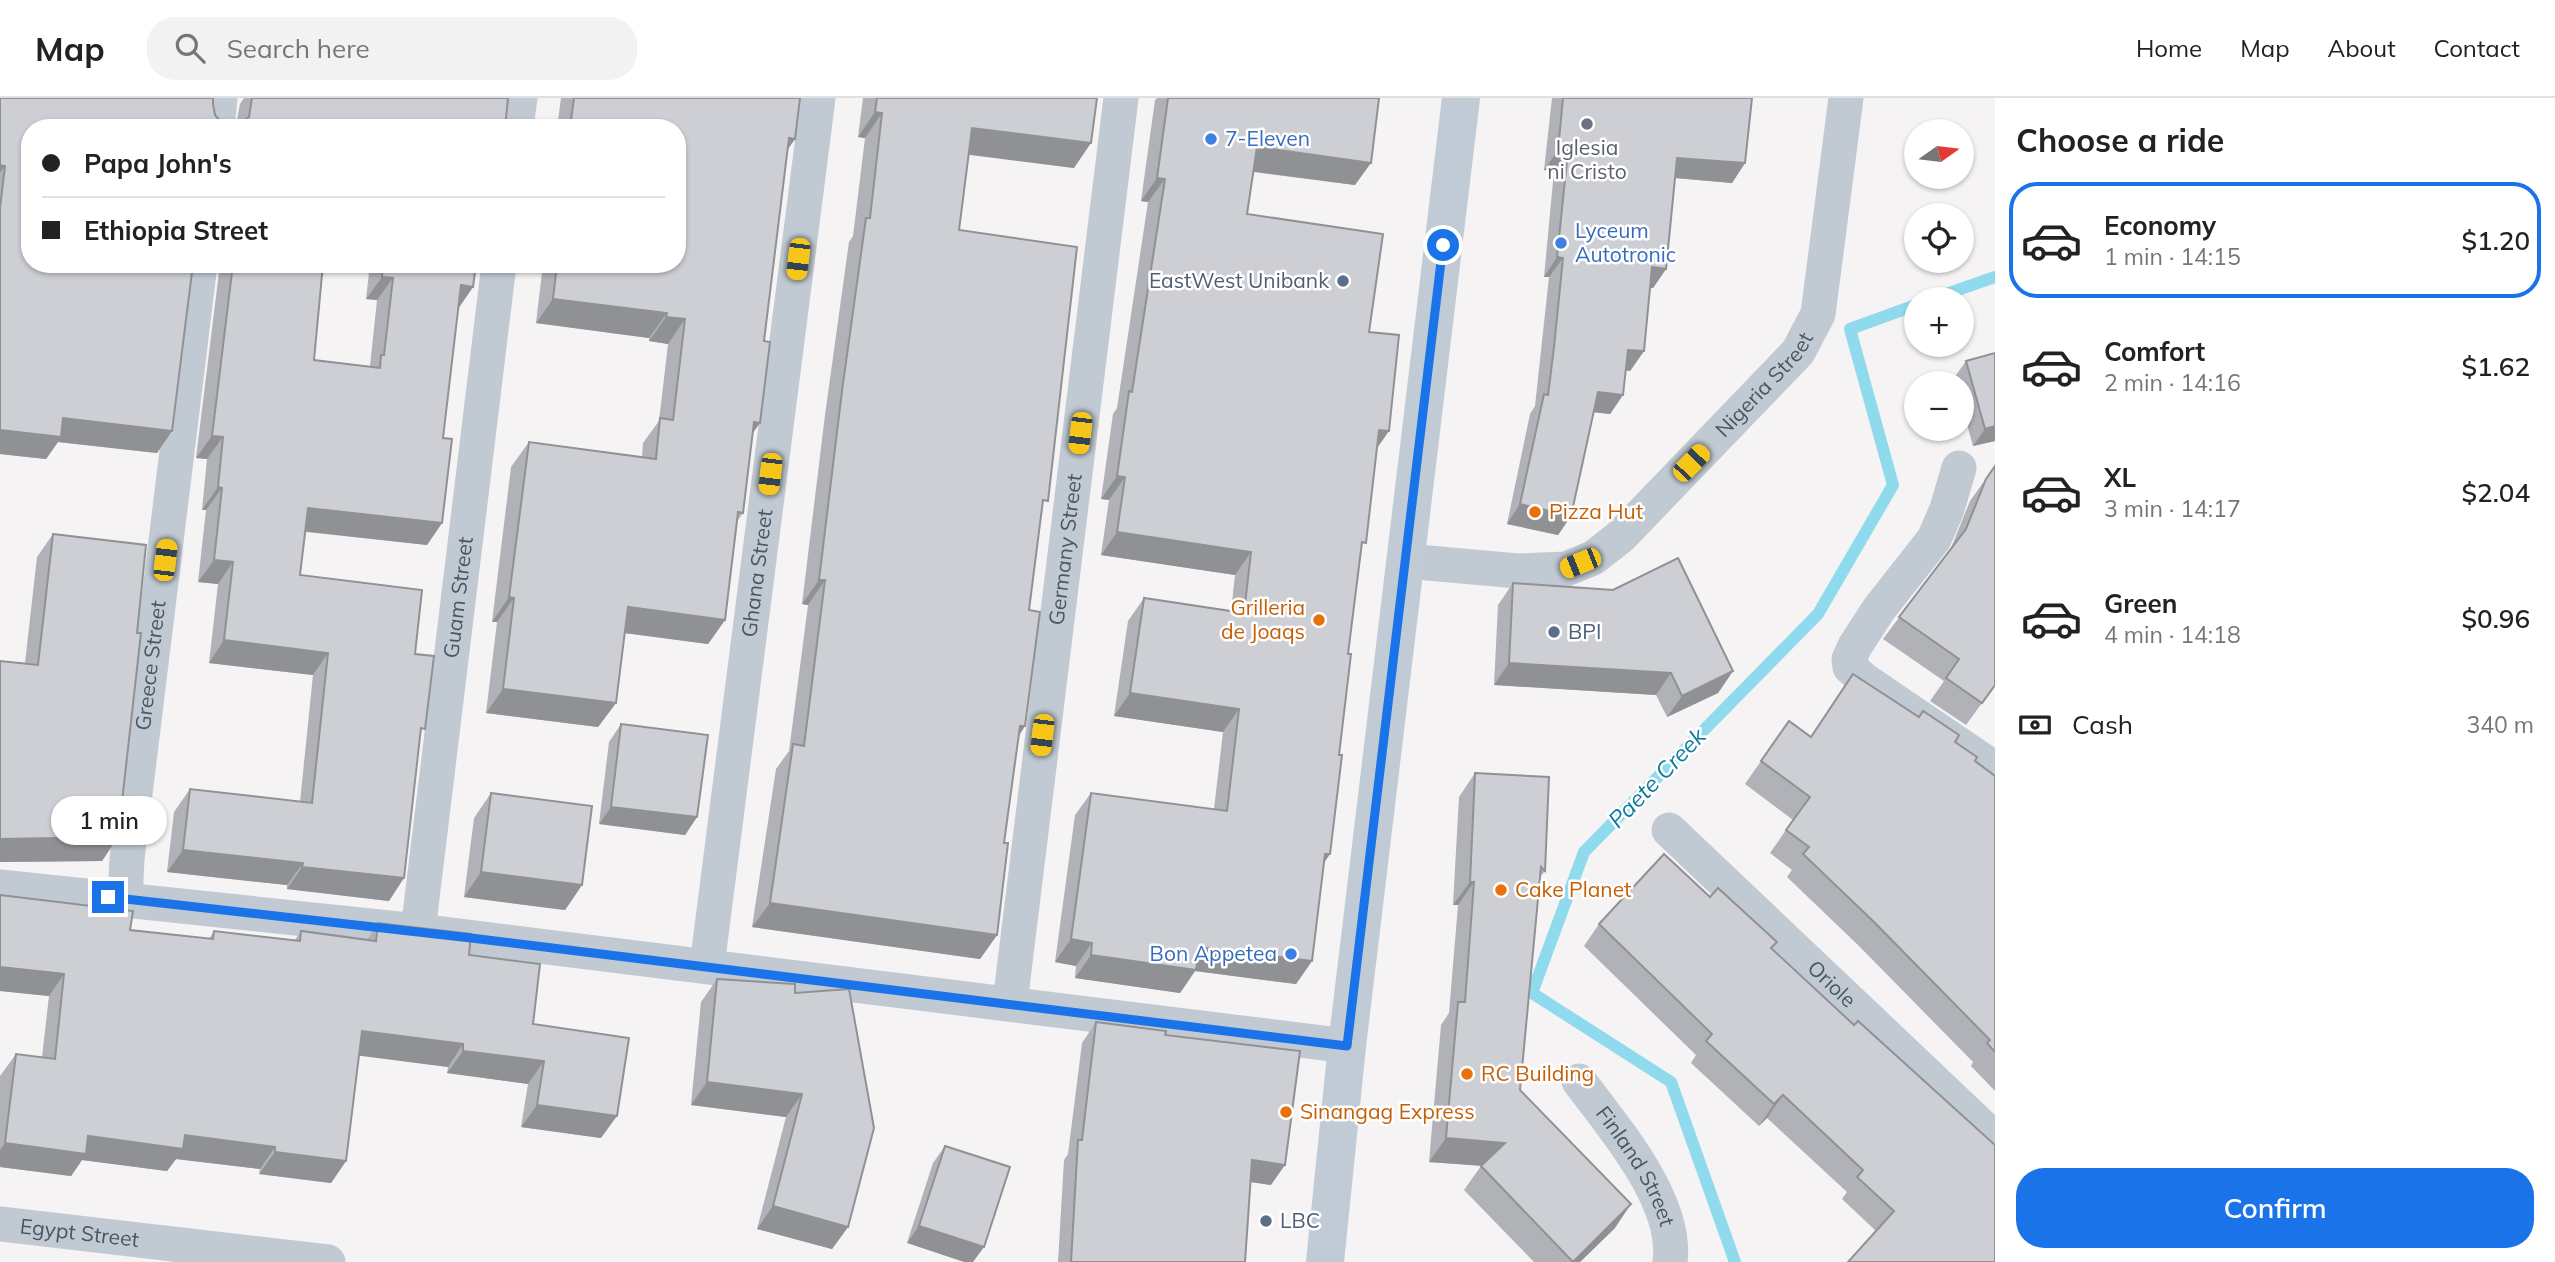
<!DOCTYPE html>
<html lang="en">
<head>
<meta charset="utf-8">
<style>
	body { margin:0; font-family:Mulish,sans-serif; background:#f2f2f2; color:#222; height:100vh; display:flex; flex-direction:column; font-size:26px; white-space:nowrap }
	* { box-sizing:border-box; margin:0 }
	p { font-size:23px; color:#767676 }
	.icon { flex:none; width:38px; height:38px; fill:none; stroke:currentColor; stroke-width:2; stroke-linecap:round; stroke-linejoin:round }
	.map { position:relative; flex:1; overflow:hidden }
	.panel { display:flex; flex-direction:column; background:#fff; width:560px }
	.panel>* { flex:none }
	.guide { position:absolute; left:21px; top:21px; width:665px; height:154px; border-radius:28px; box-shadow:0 2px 5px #0004; display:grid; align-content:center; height:154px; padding:0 21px; background:#fff }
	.needle { width:46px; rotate:76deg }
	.fabs { position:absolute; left:1904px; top:21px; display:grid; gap:14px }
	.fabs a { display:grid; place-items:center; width:70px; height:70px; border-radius:50%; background:#fff; box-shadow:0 2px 5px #0004; font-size:35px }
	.end { position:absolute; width:32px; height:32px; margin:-16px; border:9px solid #1a73e8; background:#fff; box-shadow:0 0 0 4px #fff }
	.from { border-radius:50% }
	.bubble { position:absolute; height:49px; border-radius:24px; background:#fff; box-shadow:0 2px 5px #0004; font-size:23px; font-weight:600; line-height:49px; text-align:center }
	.car { position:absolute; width:21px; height:42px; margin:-21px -10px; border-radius:9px; box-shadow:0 0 5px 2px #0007; background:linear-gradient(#f5c518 24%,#345 0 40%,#f5c518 0 76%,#345 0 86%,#f5c518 0) }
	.guide b { display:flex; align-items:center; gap:24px; height:66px; font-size:26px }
	.guide b+b { border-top:2px solid #e0e0e0 }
	.guide i { width:18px; height:18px; background:#222 }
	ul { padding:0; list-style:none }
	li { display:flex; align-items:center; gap:21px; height:116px; margin:0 14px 10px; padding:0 7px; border:4px solid transparent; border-radius:28px }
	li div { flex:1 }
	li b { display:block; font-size:26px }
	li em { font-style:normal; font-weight:600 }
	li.active { border-color:#1a73e8 }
	li>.icon { width:63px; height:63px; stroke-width:1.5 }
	h2 { padding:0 21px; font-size:32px; line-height:84px }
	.pay { display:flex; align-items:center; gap:18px; height:77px; padding:0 21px; font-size:26px }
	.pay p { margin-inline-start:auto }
	.action { display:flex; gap:14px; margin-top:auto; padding:14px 21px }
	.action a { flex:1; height:80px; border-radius:28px; background:#1a73e8; color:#fff; font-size:28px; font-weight:600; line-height:80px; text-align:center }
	header { display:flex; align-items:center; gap:42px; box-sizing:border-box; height:98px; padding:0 35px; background:#fff; border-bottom:2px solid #e0e0e0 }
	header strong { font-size:33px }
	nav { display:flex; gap:38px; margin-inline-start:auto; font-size:24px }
	.search { width:490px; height:63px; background:#f2f2f2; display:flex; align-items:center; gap:18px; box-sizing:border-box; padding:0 24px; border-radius:28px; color:#767676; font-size:26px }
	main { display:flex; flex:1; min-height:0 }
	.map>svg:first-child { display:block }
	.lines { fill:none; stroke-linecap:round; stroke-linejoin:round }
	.stream { stroke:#90daee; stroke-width:12 }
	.street { stroke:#c1cad2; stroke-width:35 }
	.secondary { stroke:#c1cbd6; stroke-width:38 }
	.wall { fill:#b0b2b7 }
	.shaded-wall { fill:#909195 }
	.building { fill:#cdcfd5; stroke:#909195; stroke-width:2 }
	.route { stroke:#1a73e8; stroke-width:9 }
	.worship-dot { fill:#6b7280; stroke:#fff; stroke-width:2.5 }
	.shop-dot { fill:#3f7fe0; stroke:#fff; stroke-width:2.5 }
	.service-dot { fill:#5c6f8a; stroke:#fff; stroke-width:2.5 }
	.food-dot { fill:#e8710a; stroke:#fff; stroke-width:2.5 }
	.labels { text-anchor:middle; stroke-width:5; stroke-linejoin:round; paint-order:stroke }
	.shop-label { font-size:21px; fill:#366cbe; stroke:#fff; text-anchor:start }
	.worship-label { font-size:21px; fill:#5b616d; stroke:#fff }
	.service-label { font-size:21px; fill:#4e5e75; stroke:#fff; text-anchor:start }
	.street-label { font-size:21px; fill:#4a5661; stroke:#fff }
	.food-label { font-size:21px; fill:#c56008; stroke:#fff; text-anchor:start }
	.water-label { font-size:23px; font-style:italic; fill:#0c7c9b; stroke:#fff }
</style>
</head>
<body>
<header>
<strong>Map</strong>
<div class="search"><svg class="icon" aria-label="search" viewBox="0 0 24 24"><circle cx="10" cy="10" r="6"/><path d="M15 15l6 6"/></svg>Search here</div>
<nav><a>Home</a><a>Map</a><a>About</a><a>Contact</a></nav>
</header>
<main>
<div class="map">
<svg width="1995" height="1164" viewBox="0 0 1995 1164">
	<rect width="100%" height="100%" fill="#f5f3f3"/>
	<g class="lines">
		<!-- stream -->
		<g class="stream">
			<polyline points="1932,201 1995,179"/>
			<polyline points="1735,1164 1671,984 1532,895 1584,754 1818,516 1893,387 1850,231 1916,207"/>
		</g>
		<!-- street -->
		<g class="street">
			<polyline points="217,30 220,0"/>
			<polyline points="516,30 520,0"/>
			<polyline points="1959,370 1947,411 1934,441 1879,511 1855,548 1849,561 1850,569 1864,582 1995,671"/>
			<path id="s1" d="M1406,463L1518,473L1566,471L1593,460L1620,439L1798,254L1818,216L1846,0"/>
			<path id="s2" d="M1669,732L1995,1041"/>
			<polyline points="0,789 418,833 1347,948"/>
			<path id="s3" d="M125,802L127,761L200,166"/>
			<path id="s4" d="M418,833L499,166"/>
			<path id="s5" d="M707,868L818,0"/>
			<path id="s6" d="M1010,905L1121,0"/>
			<path id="s7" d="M1579,983C1614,1030 1678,1103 1670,1164"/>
			<path id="s8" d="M0,1126L328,1164"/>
		</g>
		<!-- secondary -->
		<polyline class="secondary" points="1325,1164 1347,948 1461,0"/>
	</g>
	<!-- wall -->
	<g class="wall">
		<polygon points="0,0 213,6 215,17 221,24 230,28 236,27 240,6 244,0 508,0 505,30 30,30 172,333 157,355 58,344 46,361 0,356"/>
		<polygon points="561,0 800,0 795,41 787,52 743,415 738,422 725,522 708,546 624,535 616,605 598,629 486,615 497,524 492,524 511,369 529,344 642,359 643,345 659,323 668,246 649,243 649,240 536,225 543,166 677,166 677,30 557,30"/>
		<polygon points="863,0 1097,0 1074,70 969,56 959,132 1042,411 1029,512 1025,628 1019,638 1004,745 997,837 980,861 752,829 776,671 789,653 808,507 802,506 825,317 849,144 853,138 865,40 858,39"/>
		<polygon points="1157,0 1379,0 1355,87 1253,74 1247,116 1369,234 1377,351 1362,450 1348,556 1330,756 1323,766 1312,863 1296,886 1195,873 1180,895 1075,880 1076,868 1055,864 1075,717 1091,695 1214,711 1223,634 1114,618 1128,523 1144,500 1231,513 1235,477 1101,457 1109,402 1101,401 1113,316 1117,310 1148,104 1141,103 1155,2"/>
		<polygon points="1552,0 1752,0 1745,65 1732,85 1675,80 1666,171 1653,190 1650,190 1644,253 1630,273 1626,272 1623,297 1610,316 1593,314 1571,418 1558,437 1507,426 1530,316 1535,308 1549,179 1544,179 1554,73 1544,72"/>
		<polygon points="220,166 323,166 314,262 370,268 377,202 366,201 370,166 476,166 473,189 458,210 443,340 442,425 427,447 306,434 300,477 415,556 420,638 389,803 287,791 287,787 167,774 174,714 190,691 300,704 313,577 209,565 218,486 198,484 206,412 202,412 207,361 196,360"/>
		<polygon points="1995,255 1995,343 1973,348 1962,308 1962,285 1956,285 1954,280 1966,263"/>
		<polygon points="1995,368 1995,587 1966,627 1930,603 1944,583 1883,541 1951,450 1970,403"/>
		<polygon points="53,436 137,535 118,739 102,763 0,764 0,563 25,565 37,459"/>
		<polygon points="1513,485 1733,573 1718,595 1667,619 1656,597 1494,587 1498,507"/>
		<polygon points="1789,623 1810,639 1955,644 1975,663 1995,678 1995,993 1971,968 1973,964 1858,847 1787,779 1792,772 1770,755 1793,722 1745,686"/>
		<polygon points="621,626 697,719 685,737 599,726 609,644"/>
		<polygon points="1475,675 1545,773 1540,779 1520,992 1615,1130 1580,1164 1534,1164 1464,1092 1481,1068 1429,1064 1441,927 1449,915 1458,807 1453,807 1459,699"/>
		<polygon points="491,695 582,787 565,812 464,799 474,720"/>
		<polygon points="0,797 130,832 209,841 214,833 295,842 301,833 367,842 378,825 469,857 533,926 601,1040 521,1029 528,986 447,975 448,969 359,957 346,1063 331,1085 259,1076 260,1071 176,1061 167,1073 82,1062 71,1078 0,1069 0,978 16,956 42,959 49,898 0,893"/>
		<polygon points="1599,826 1772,851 1854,927 1995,1047 1876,1133 1842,1101 1847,1094 1767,1020 1759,1028 1691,965 1696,957 1584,848"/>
		<polygon points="717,881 795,895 848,1129 832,1151 757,1131 786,1019 691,1007 701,904"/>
		<polygon points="1096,924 1165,937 1271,1087 1250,1084 1245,1164 1058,1164 1064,1062 1068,1056 1082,945"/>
		<polygon points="945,1048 1010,1069 907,1145 933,1065"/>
	</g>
	<!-- shaded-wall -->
	<g class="shaded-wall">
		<polygon points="875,14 882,15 865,40 858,39"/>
		<polygon points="972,30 1091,45 1074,70 955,55"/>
		<polygon points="789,40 795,41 778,65"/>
		<polygon points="1257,49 1371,65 1355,87 1241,72"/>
		<polygon points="1558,52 1568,53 1554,73 1544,72"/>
		<polygon points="1677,60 1745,65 1732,85 1664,79"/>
		<polygon points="0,67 5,68 0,75"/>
		<polygon points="1157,80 1165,81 1148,104 1141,103"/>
		<polygon points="1557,159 1563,160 1549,179 1544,179"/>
		<polygon points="1652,169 1666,171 1653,190 1638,188"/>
		<polygon points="382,179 393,180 377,202 366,201"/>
		<polygon points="461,187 473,189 458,211"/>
		<polygon points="553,201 667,215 649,240 536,225"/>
		<polygon points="666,219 685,221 668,246 649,243"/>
		<polygon points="1628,252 1644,253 1630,273 1615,271"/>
		<polygon points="1598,294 1623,297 1610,316 1584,313"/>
		<polygon points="63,320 172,333 157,355 58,344 46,361 0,356 0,332"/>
		<polygon points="754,324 760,325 743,349"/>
		<polygon points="1995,328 1995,343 1973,348 1985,331"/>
		<polygon points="1379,332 1389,333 1373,356"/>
		<polygon points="212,338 223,339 207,361 196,360"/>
		<polygon points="1117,378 1125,379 1109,402 1101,401"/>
		<polygon points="218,389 222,390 206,412 202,412"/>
		<polygon points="1520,406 1571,418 1558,437 1507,426"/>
		<polygon points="308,410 442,425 427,447 293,432"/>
		<polygon points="1117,434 1251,454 1235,477 1101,457"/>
		<polygon points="214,462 233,464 218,486 198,484"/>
		<polygon points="819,482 825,482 808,507 802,506"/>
		<polygon points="509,499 514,500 497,524 492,524"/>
		<polygon points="628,509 725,522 708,546 610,533"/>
		<polygon points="224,542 328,555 313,577 209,565"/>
		<polygon points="1509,565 1671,575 1656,597 1494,587"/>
		<polygon points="1733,573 1718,595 1667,619 1682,598"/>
		<polygon points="503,591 616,605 598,629 486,615"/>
		<polygon points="1130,595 1239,611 1223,634 1114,618"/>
		<polygon points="1020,628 1025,628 1008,653"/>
		<polygon points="611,709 697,719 685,737 599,726"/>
		<polygon points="118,739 102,763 0,764 0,741"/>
		<polygon points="183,752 303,765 287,787 167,774"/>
		<polygon points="1325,756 1330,756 1314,779"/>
		<polygon points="302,769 404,780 389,803 287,791"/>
		<polygon points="481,774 582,787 565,812 464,799"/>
		<polygon points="1470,784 1474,784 1458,807 1453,807"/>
		<polygon points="770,805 997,837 980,861 752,829"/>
		<polygon points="1071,841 1092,845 1076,868 1055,864"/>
		<polygon points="1199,849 1312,863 1296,886 1195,873 1180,895 1075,880 1091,857"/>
		<polygon points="0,869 64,876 49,898 0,893"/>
		<polygon points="362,933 463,946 448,969 346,956"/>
		<polygon points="463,953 544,963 528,986 447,975"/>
		<polygon points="707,984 802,996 786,1019 691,1007"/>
		<polygon points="1783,997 1767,1020 1759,1028 1774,1006"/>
		<polygon points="537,1007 617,1018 601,1040 521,1029"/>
		<polygon points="185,1037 275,1049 260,1071 176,1061 167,1073 82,1062 71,1078 0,1069 0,1052 5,1045 88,1038"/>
		<polygon points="1446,1040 1505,1045 1488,1068 1429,1064"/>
		<polygon points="275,1054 346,1063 331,1085 259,1076"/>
		<polygon points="1252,1062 1285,1067 1271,1087 1238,1082"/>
		<polygon points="1631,1106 1615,1130 1580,1164 1573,1164"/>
		<polygon points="773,1108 848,1129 832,1151 757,1131"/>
		<polygon points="919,1128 984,1149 973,1164 964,1164 907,1145"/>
	</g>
	<!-- building -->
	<g class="building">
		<polygon points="0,0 213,0 213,6 215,17 221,24 230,28 240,26 249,19 252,0 508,0 505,30 30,30 30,166 193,166 172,333 63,320 61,339 0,332 0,110 5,68 0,67"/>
		<polygon points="574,0 800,0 795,41 789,40 764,243 770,244 760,325 754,324 743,415 738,414 725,522 628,509 616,605 503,591 514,500 509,499 529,344 656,361 660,320 673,322 685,221 666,219 667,215 553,201 557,166 677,166 677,30 570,30"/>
		<polygon points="877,0 1097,0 1091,45 972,30 959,132 1077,149 1048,403 1043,402 1029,512 1040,514 1025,628 1020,628 1004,745 1008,745 997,837 770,805 793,646 804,648 825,482 819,482 842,293 866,120 870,120 882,15 875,14"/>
		<polygon points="1168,0 1379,0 1371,65 1257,49 1247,116 1383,136 1369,234 1399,237 1389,333 1379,332 1366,445 1362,444 1348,556 1351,556 1339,657 1342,657 1330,756 1325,756 1312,863 1199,849 1196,872 1091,857 1092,845 1071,841 1091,695 1227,713 1239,611 1130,595 1144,500 1244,515 1251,454 1117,434 1125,379 1117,378 1129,293 1132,294 1165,81 1157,80"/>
		<polygon points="1563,0 1752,0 1745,65 1677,60 1666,171 1652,169 1644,253 1628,252 1623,297 1598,294 1571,418 1520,406 1544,296 1548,297 1554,249 1563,160 1557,159 1568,53 1558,52"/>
		<polygon points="233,166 323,166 314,262 380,270 381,257 384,257 393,180 382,179 383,166 476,166 473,189 461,187 443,340 452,341 442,425 308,410 300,477 422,492 415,556 434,558 425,631 421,630 404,780 302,769 303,765 183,752 190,691 312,705 328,555 224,542 233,464 214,462 222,390 218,389 223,339 212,338"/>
		<polygon points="1995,255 1995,328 1985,331 1966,263"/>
		<polygon points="1995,368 1995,587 1982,605 1946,580 1959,561 1899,519 1966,431 1986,381"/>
		<polygon points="53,436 146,447 137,535 141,535 118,739 0,741 0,563 38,567"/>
		<polygon points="1678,460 1733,573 1682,598 1671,575 1509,565 1513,485 1613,492"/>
		<polygon points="1853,576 1919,619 1923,613 1959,637 1955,644 1977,659 1975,663 1995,678 1995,954 1987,945 1990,942 1874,824 1803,756 1809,749 1786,732 1810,699 1761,663 1789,623 1811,639"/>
		<polygon points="621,626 708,637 697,719 611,709"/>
		<polygon points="1475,675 1549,679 1545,773 1541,769 1520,992 1631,1106 1573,1164 1481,1068 1505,1045 1446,1040 1458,904 1465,904 1474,784 1470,784"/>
		<polygon points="491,695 592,708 582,787 481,774"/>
		<polygon points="1664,756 1710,799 1718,790 1777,844 1771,850 1854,927 1858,923 1995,1047 1995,1164 1848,1164 1894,1113 1857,1079 1863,1072 1783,997 1774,1006 1706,943 1712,936 1599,826"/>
		<polygon points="0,797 133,813 130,832 213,841 214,833 300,843 301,833 376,843 378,825 471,836 469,857 540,866 533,926 629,940 617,1018 537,1007 544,963 463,953 463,946 362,933 346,1063 275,1054 275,1049 185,1037 183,1051 88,1038 86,1056 5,1045 16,956 55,961 64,876 0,869"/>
		<polygon points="717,881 795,886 795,895 849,891 874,1030 848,1129 773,1108 802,996 707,984"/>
		<polygon points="1096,924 1166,933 1165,937 1300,953 1285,1067 1252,1062 1245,1164 1071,1164 1078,1042 1082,1042"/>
		<polygon points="945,1048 1010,1069 984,1149 919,1128"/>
	</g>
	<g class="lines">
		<!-- route -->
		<polyline class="route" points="108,799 471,840 1347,948 1443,147"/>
	</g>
	<!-- markers -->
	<circle class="worship-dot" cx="1587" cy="26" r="7"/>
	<g class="shop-dot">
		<circle cx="1211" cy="41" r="7"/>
		<circle cx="1561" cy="145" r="7"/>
		<circle cx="1291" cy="856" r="7"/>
	</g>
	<g class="service-dot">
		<circle cx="1343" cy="183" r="7"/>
		<circle cx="1554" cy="534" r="7"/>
		<circle cx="1266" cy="1123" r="7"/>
	</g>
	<g class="food-dot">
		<circle cx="1535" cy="414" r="7"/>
		<circle cx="1319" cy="522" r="7"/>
		<circle cx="1501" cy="792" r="7"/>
		<circle cx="1467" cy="976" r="7"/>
		<circle cx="1286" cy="1014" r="7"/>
	</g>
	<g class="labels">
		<!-- shop labels -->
		<g class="shop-label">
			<text x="1225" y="48">7-Eleven</text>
			<text x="1575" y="140">Lyceum<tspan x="1575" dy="24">Autotronic</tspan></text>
			<text x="1277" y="863" text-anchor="end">Bon Appetea</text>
		</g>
		<!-- worship labels -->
		<g class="worship-label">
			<text x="1587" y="57">Iglesia<tspan x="1587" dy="24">ni Cristo</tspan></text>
		</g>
		<!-- service labels -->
		<g class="service-label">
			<text x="1329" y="190" text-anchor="end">EastWest Unibank</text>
			<text x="1568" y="541">BPI</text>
			<text x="1280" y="1130">LBC</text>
		</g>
		<!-- street labels -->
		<g class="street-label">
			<text dy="7" stroke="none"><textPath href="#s1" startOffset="434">Nigeria Street</textPath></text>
			<text dy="7" stroke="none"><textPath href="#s6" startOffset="457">Germany Street</textPath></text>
			<text dy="7" stroke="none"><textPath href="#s5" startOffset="396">Ghana Street</textPath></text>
			<text dy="7" stroke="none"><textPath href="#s4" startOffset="336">Guam Street</textPath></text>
			<text dy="7" stroke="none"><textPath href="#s3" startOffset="236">Greece Street</textPath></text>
			<text dy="7" stroke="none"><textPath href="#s2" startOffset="224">Oriole</textPath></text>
			<text dy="7" stroke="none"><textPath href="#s7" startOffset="103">Finland Street</textPath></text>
			<text dy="7" stroke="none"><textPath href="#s8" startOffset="80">Egypt Street</textPath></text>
		</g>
		<!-- food labels -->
		<g class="food-label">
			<text x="1549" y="421">Pizza Hut</text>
			<text x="1305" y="517" text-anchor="end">Grilleria<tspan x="1305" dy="24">de Joaqs</tspan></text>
			<text x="1515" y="799">Cake Planet</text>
			<text x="1481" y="983">RC Building</text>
			<text x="1300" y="1021">Sinangag Express</text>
		</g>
		<!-- water labels -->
		<g class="water-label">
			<text transform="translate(1657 680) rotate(-46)" y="8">Paete Creek</text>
		</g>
	</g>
</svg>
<div class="fabs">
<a><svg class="needle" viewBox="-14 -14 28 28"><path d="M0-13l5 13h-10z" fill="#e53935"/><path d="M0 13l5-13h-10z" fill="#767676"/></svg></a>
<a><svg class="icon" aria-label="locate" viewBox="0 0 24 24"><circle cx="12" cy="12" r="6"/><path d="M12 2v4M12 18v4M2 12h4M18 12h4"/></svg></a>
<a>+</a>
<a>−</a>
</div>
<i class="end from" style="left:1443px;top:147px"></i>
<i class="end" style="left:108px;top:799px"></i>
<div class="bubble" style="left:51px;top:698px;width:116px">1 min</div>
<i class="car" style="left:798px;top:161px;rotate:187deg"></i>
<i class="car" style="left:1080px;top:335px;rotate:187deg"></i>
<i class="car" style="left:1691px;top:365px;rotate:44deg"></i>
<i class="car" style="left:770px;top:376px;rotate:187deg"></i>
<i class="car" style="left:165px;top:462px;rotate:7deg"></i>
<i class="car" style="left:1580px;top:465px;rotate:248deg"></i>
<i class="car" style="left:1042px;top:637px;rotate:187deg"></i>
<div class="guide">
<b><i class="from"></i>Papa John's</b>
<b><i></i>Ethiopia Street</b>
</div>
</div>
<section class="panel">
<h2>Choose a ride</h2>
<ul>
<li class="active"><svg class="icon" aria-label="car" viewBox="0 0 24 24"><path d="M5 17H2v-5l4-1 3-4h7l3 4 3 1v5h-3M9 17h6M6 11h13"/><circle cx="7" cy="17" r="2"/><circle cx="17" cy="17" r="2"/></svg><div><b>Economy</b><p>1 min · 14:15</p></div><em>$1.20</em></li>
<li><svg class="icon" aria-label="car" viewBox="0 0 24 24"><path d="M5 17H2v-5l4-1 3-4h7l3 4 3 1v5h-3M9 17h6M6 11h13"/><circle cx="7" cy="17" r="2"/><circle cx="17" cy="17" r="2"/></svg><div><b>Comfort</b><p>2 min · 14:16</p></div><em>$1.62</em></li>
<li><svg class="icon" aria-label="car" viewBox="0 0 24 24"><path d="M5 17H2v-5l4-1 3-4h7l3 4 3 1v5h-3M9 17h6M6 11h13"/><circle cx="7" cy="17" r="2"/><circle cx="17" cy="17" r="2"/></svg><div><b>XL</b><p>3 min · 14:17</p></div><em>$2.04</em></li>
<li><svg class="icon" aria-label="car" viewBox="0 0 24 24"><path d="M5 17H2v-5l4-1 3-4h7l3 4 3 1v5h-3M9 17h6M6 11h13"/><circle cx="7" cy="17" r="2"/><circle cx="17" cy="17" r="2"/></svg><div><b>Green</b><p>4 min · 14:18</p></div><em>$0.96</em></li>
</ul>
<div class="pay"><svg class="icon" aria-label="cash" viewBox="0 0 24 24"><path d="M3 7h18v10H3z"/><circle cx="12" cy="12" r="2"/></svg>Cash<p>340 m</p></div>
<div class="action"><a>Confirm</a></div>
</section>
</main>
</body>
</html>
